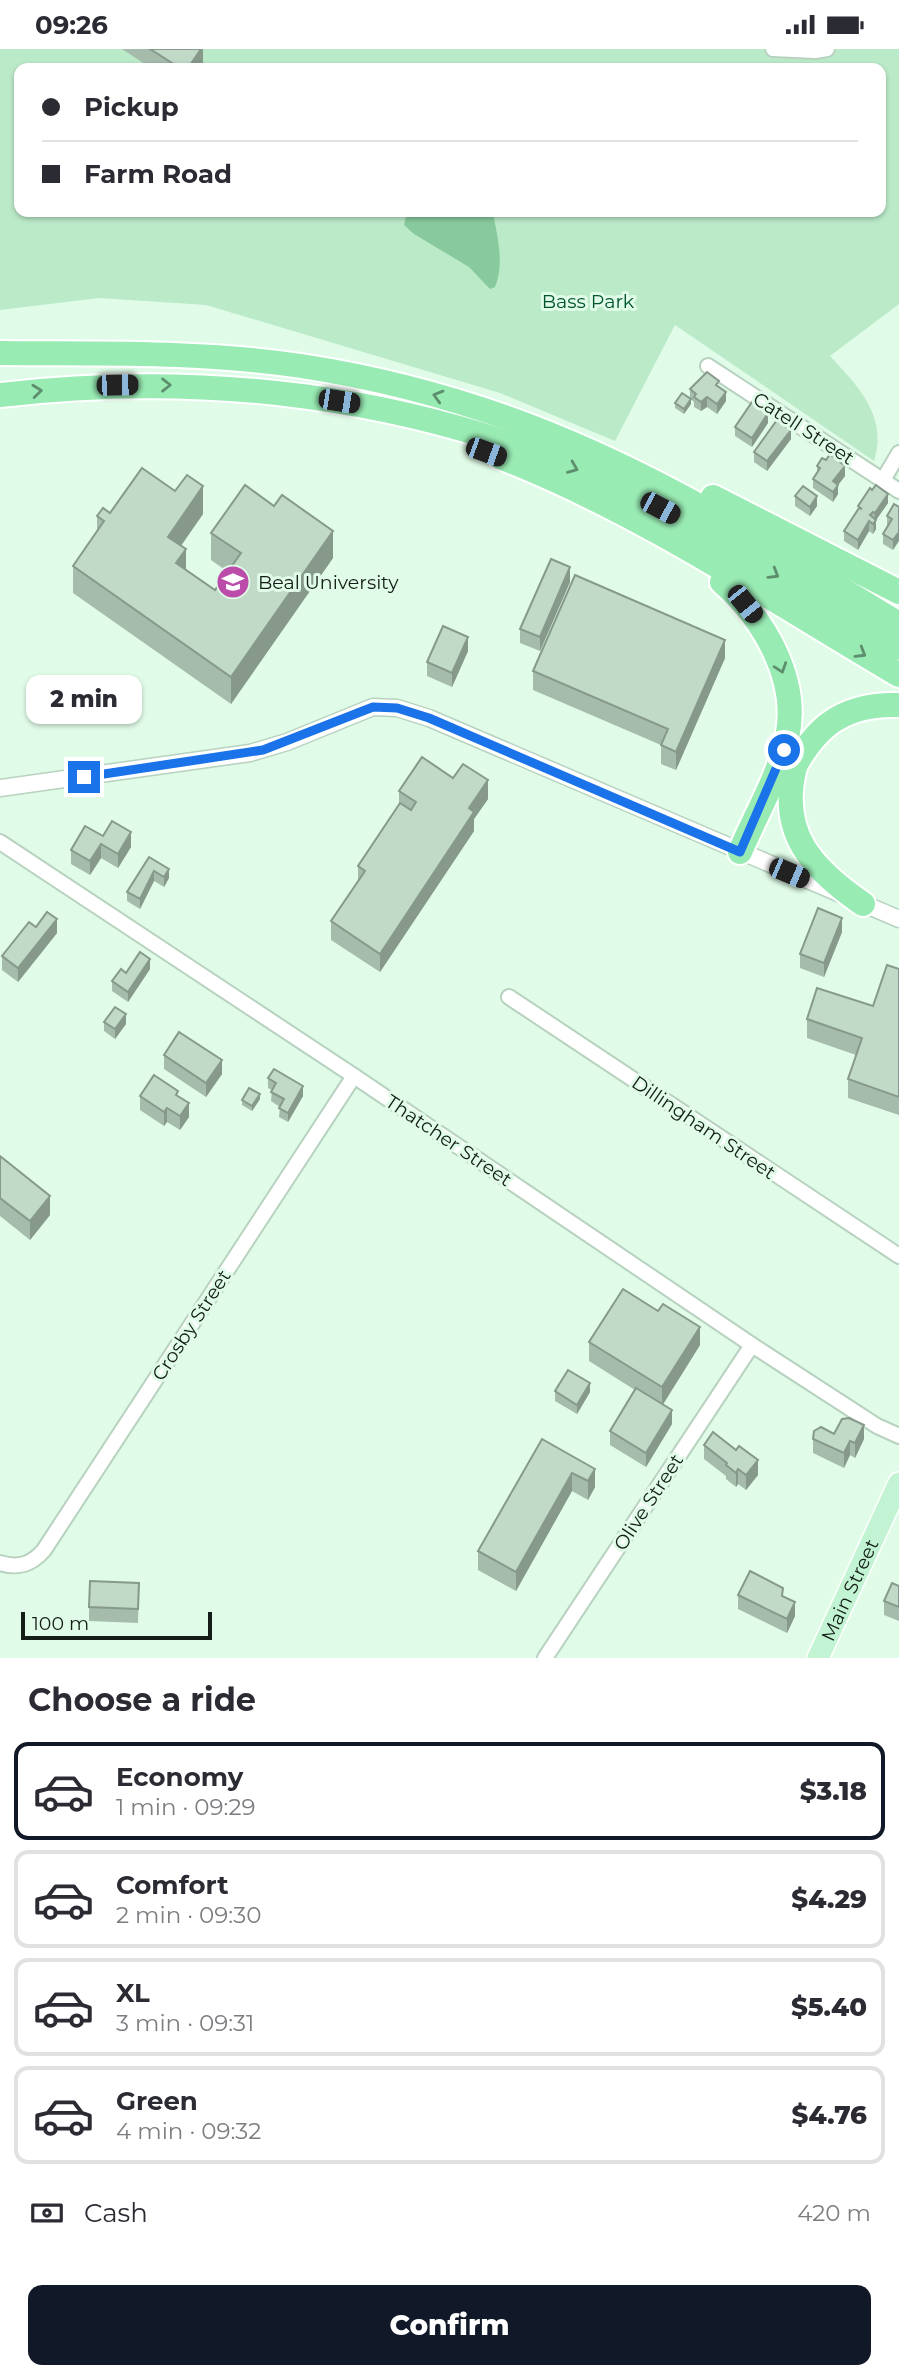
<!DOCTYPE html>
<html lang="en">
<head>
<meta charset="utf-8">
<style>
	body { margin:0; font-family:Montserrat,sans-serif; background:#f7f7f7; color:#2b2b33; height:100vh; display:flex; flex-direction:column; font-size:26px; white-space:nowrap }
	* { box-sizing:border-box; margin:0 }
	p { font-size:23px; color:#7c7c81 }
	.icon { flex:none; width:38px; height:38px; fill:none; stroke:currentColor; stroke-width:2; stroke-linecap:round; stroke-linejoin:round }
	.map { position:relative; height:1609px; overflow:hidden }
	.panel { display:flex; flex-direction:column; background:#fff; flex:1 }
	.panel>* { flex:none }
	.top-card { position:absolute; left:14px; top:14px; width:872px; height:154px; border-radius:14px; box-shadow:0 2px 5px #0004; display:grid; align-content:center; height:154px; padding:0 28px; background:#fff }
	.scale { position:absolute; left:21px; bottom:18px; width:191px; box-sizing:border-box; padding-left:7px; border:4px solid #141d17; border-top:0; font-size:19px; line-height:24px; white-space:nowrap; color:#141d17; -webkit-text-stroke:5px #e0fce8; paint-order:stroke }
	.end { position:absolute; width:32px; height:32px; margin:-16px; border:9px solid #1a73e8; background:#fff; box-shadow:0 0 0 4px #fff }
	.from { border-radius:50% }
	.bubble { position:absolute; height:49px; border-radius:14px; background:#fff; box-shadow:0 2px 5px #0004; font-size:23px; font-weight:800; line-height:49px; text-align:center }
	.car { position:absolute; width:21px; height:42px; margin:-21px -10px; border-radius:9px; box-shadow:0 0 5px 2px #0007; background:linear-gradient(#222 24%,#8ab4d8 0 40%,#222 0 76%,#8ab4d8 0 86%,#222 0) }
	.top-card b { display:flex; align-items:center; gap:24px; height:66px; font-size:26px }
	.top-card b+b { border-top:2px solid #e1e1e2 }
	.top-card i { width:18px; height:18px; background:#2b2b33 }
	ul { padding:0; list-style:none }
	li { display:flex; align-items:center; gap:21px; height:98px; margin:0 14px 10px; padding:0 14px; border:4px solid #e1e1e2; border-radius:14px }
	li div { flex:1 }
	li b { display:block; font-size:26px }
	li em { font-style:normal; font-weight:800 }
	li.on { border-color:#111827 }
	li>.icon { width:63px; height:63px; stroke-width:1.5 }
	h2 { padding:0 28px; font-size:32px; line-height:84px }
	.pay { display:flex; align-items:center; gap:18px; height:77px; padding:0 28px; font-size:26px }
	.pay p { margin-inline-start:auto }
	.cta { display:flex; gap:14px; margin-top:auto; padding:14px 28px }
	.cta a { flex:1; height:80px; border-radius:14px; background:#111827; color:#fff; font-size:28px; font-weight:800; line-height:80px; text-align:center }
	.status { display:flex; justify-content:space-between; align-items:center; height:49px; padding:0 35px; background:#fff; direction:ltr }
	.status svg { height:19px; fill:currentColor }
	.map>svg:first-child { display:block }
	.green { fill:#bbeac9; fill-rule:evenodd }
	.water { fill:#88ca9d }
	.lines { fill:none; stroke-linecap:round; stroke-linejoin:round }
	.minor-casing { stroke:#b7d2bf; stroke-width:18 }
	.tertiary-casing { stroke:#b7d2bf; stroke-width:19 }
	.primary-casing { stroke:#fff; stroke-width:24 }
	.motorway-casing { stroke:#fff; stroke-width:28 }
	.minor { stroke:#fff; stroke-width:14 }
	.tertiary { stroke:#fff; stroke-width:16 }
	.primary { stroke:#c2f3d2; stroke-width:21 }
	.motorway { stroke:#99ebb4; stroke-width:24 }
	.wall { fill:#a5bbab }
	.shaded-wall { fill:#86998b }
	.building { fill:#c0dac7; stroke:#86998b; stroke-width:2 }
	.oneway { stroke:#5d8e6d }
	.route { stroke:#1a73e8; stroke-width:9 }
	.labels { text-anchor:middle; stroke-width:6; stroke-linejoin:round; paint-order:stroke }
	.park-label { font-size:19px; fill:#01552d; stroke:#e0fce8 }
	.street-label { font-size:19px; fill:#141d17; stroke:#e0fce8 }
	.poi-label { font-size:19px; fill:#141d17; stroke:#e0fce8; text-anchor:start }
</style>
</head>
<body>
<div class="status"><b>09:26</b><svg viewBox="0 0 49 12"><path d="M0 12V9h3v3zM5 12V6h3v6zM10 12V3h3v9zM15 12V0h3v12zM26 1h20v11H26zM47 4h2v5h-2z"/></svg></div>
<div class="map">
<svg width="899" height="1609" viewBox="0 0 899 1609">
	<rect width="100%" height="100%" fill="#e0fce8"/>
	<!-- green -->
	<path class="green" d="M0,0H899V255L830,307C858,337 888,367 874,412L675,276L615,392L500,344L206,256L99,249L0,261ZM19,19H880V163H19Z"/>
	<!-- water -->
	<path class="water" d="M407,163H493C497,187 505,215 495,238L490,240L469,218L414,185L404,176Z"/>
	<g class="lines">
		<defs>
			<g id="minor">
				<polyline points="773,0 815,2 827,0"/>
				<polyline points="708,317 899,442"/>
				<polyline points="883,431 899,404"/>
				<polyline points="0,793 354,1027 752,1296 877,1377 899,1387"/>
				<polyline points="509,948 899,1207"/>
				<path d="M0,1514C19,1520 32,1515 44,1501L354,1027"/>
				<polyline points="545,1609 752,1296"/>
			</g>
			<polyline id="tertiary" points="0,739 250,704 287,693 373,658 397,659 429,669 899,870"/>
			<g id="primary">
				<path id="s1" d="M818,1609L899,1434"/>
			</g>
			<g id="motorway">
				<path d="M0,304C101,305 201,302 301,317C400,332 498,361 589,402C697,450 798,514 899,575"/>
				<path d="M0,346C204,322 411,346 600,430C704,476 801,541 899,599"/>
				<path d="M500,408C639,462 770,550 899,626"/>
				<polyline points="713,448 899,543"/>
				<path d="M722,533C764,570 800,631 787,689C779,727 755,767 740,803"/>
				<path d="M795,718C778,784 812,820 863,855"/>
				<path d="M786,734C811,682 838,654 899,656"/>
			</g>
		</defs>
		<!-- minor casing -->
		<use href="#minor" class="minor-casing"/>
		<!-- tertiary casing -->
		<use href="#tertiary" class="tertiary-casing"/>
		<!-- primary casing -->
		<use href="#primary" class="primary-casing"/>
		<!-- motorway casing -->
		<use href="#motorway" class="motorway-casing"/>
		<!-- minor -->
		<use href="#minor" class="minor"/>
		<!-- tertiary -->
		<use href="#tertiary" class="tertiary"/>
		<!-- primary -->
		<use href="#primary" class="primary"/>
		<!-- motorway -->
		<use href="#motorway" class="motorway"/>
	</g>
	<!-- wall -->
	<g class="wall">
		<polygon points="122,0 203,0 203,16 201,19 151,19"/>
		<polygon points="719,338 726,352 717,365 707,358 701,362 694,358 694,353 691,350 691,355 684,365 675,359 675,354 690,350 690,340"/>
		<polygon points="768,374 752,398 735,387 735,378"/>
		<polygon points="791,390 767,422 754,413 754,403"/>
		<polygon points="817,417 845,427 838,436 838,445 833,453 813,439 813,430 817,424"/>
		<polygon points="795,447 817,457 810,467 795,457"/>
		<polygon points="888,454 876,471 876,480 873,485 869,482 858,501 844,492 844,482 858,460 858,457"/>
		<polygon points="894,455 893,501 883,495 883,485 888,477 887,476 887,467"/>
		<polygon points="110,464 203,465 181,497 186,520 215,541 228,523 211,511 211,484 333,509 231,655 73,544 73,517 97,483 97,467"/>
		<polygon points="570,533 540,602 520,594 520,580"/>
		<polygon points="468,602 452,638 427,627 427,613"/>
		<polygon points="725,609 676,721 661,715 661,696 533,641 533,622"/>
		<polygon points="399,742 488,750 474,770 474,782 380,923 331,891 331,872 358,833 358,817 399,755"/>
		<polygon points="103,787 131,798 118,819 101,809 90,826 71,815 71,801"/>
		<polygon points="149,808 169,829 164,838 154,832 140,860 127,852 127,843"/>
		<polygon points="36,878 57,884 18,933 2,921 2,907"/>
		<polygon points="842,883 824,928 800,919 800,905"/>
		<polygon points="150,920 128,953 112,942 112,932 126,924"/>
		<polygon points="899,920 899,1066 848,1049 848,1030 856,1006 807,989 807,970 873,957"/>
		<polygon points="104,973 126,975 115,990 104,982"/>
		<polygon points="164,1006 222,1025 206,1048 164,1020"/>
		<polygon points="268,1029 303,1047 288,1073 279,1068 280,1058 271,1052 272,1041 268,1039"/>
		<polygon points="140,1047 178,1048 189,1068 180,1081 167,1073 164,1077 140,1061"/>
		<polygon points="260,1050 252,1062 242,1056 242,1051"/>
		<polygon points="0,1107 50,1166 30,1191 0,1167"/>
		<polygon points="589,1293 700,1296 663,1355 672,1375 646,1418 610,1396 610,1382 635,1341 589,1312"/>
		<polygon points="555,1342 590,1343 577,1365 555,1352"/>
		<polygon points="834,1385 864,1390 855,1409 850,1406 844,1419 813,1404 813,1390"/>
		<polygon points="542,1390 595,1438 588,1451 572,1442 516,1542 478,1521 478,1502"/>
		<polygon points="704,1396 758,1426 746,1441 738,1435 736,1438 726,1430 726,1427 704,1410"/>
		<polygon points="139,1534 138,1574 89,1572 89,1558"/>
		<polygon points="899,1537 899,1572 884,1566 884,1552"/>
		<polygon points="738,1546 783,1547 795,1567 787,1584 738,1560"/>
	</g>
	<!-- shaded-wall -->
	<g class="shaded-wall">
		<polygon points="201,0 203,0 203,16 201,19 188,19"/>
		<polygon points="726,343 726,352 717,365 717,355"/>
		<polygon points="707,348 707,358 701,362 701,353"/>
		<polygon points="691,350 691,355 684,365 684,360"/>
		<polygon points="768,364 768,374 752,398 752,389"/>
		<polygon points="791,381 791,390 767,422 767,412"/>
		<polygon points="845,417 845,427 838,436 838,445 833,453 833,432"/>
		<polygon points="203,437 203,465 168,515 168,488"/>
		<polygon points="888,445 888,454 876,471 876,480 873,485 875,464"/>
		<polygon points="817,447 817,457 810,467 810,458"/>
		<polygon points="869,472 869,482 858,501 858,491"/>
		<polygon points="333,482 333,509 231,655 231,628"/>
		<polygon points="899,483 899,492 893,501 893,491"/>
		<polygon points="186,500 186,528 176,514"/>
		<polygon points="570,518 570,533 540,602 540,588"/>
		<polygon points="468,588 468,602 452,638 452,624"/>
		<polygon points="725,591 725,609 676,721 676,703"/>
		<polygon points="488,731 488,750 474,770 474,782 380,923 380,905 469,759"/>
		<polygon points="131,783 131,798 118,819 118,805"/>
		<polygon points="101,795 101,809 90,826 90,812"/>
		<polygon points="169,820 169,829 164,838 164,828"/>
		<polygon points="154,822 154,832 140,860 140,850"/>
		<polygon points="842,869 842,883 824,928 824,914"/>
		<polygon points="57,870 57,884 18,933 18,919"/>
		<polygon points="150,910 150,920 128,953 128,943"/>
		<polygon points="126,965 126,975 115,990 115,980"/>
		<polygon points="222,1011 222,1025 206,1048 206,1034"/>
		<polygon points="303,1037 303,1047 288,1073 288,1064"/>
		<polygon points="260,1045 260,1050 252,1062 252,1057"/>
		<polygon points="189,1054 189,1068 180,1081 180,1067"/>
		<polygon points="167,1059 167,1073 164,1077 164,1063"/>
		<polygon points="50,1147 50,1166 30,1191 30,1172"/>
		<polygon points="700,1278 700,1296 662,1357 662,1338"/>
		<polygon points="590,1334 590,1343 577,1365 577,1356"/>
		<polygon points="672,1361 672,1375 646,1418 646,1404"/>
		<polygon points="864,1376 864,1390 855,1409 855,1394"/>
		<polygon points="850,1392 850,1406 844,1419 844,1404"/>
		<polygon points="758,1411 758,1426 746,1441 746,1426"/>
		<polygon points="595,1420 595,1438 588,1451 588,1432"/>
		<polygon points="738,1420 738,1435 736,1438 736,1424"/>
		<polygon points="572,1424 572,1442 516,1542 516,1523"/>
		<polygon points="795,1553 795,1567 787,1584 787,1570"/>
	</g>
	<!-- building -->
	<g class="building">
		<polygon points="150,0 201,0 188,19 180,19"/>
		<polygon points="707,323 719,332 716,336 726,343 717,355 707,348 701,353 694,348 696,345 690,340"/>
		<polygon points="682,344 691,350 684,360 675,354"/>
		<polygon points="752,353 768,364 752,389 735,378"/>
		<polygon points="777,371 791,381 767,412 754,403"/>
		<polygon points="830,405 845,417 833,432 838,436 833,443 813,430 820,419 817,417 822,409 826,411"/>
		<polygon points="142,419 175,442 187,426 203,437 168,488 186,500 176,514 215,541 241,504 211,484 245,436 274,457 282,446 333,482 231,628 73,517 104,472 97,467 103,459 110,464"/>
		<polygon points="876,436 888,445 875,464 873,463 870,466 876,471 873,475 869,472 858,491 844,482 859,459 862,460 858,457 870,439 872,441"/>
		<polygon points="803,437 817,447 810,458 795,447"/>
		<polygon points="894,455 899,458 899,483 893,491 883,485 892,470 887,467"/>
		<polygon points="551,510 570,518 540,588 520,580"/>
		<polygon points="575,526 725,591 676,703 661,696 668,680 533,622"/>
		<polygon points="443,577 468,588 452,624 427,613"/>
		<polygon points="422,708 453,729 463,715 488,731 469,759 474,763 380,905 331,872 365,822 358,817 400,754 411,761 416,753 399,742"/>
		<polygon points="112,772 131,783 118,805 101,795 90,812 71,801 85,777 103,787"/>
		<polygon points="149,808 169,820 164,828 154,822 140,850 127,843"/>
		<polygon points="818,859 842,869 824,914 800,905"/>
		<polygon points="47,863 57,870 18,919 2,907 29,873 36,878"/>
		<polygon points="140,903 150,910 128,943 112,932 121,920 126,924"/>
		<polygon points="887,916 899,920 899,1048 848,1030 862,989 807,970 817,939 873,957"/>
		<polygon points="115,958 126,965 115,980 104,973"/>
		<polygon points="179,983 222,1011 206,1034 164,1006"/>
		<polygon points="274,1020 303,1037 288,1064 279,1059 284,1050 271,1043 276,1034 268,1029"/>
		<polygon points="154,1026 178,1042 176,1046 189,1054 180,1067 167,1059 164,1063 140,1047"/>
		<polygon points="249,1039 260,1045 252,1057 242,1051"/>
		<polygon points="0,1107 50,1147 30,1172 0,1149"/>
		<polygon points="623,1240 658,1262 663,1255 700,1278 662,1338 589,1293"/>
		<polygon points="568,1321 590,1334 577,1356 555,1342"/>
		<polygon points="636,1339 672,1361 646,1404 610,1382"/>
		<polygon points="849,1369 864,1376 855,1394 850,1392 844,1404 813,1390 814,1382 821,1378 834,1385 842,1370"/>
		<polygon points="713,1383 736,1401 739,1397 758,1411 746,1426 738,1420 736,1424 726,1416 727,1414 704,1396"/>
		<polygon points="542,1390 595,1420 588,1432 572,1424 516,1523 478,1502"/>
		<polygon points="750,1522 783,1539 782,1547 795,1553 787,1570 738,1546"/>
		<polygon points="90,1532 139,1534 138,1560 89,1558"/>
		<polygon points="892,1534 899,1537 899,1558 884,1552"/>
	</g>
	<!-- one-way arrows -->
	<defs><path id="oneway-chevron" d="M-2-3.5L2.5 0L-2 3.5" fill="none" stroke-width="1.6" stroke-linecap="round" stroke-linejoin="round" transform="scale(1.75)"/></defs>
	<g class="oneway">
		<use href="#oneway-chevron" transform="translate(166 336)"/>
		<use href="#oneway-chevron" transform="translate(37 342) rotate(-6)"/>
		<use href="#oneway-chevron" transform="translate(438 347) rotate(-164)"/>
		<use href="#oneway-chevron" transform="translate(573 419) rotate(22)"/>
		<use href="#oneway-chevron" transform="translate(774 525) rotate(31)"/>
		<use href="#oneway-chevron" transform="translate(861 604) rotate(31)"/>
		<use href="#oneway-chevron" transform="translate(781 619) rotate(71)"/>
	</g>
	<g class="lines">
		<!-- route -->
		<polyline class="route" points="84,728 263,701 373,658 397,659 429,669 740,803 784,701"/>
	</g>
	<!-- icons -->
	<defs>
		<symbol id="university-disc" viewBox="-11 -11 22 22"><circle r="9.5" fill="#bb4ca9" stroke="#e0fce8"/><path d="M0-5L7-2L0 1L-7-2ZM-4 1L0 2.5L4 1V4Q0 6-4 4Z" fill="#fff"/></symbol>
	</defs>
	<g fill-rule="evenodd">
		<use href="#university-disc" x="214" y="514" width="38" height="38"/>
	</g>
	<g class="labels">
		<!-- park labels -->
		<g class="park-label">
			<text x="588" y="259">Bass Park</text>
		</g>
		<!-- street labels -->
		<g class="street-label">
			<text transform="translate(804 379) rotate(33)" y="7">Catell Street</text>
			<text transform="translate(704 1078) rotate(34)" y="7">Dillingham Street</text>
			<text transform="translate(449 1091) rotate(34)" y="7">Thatcher Street</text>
			<text transform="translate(191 1276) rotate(-57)" y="7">Crosby Street</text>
			<text transform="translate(648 1453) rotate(-57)" y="7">Olive Street</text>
			<text dy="7" stroke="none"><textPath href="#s1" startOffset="75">Main Street</textPath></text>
		</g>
		<!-- poi labels -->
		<g class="poi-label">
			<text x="258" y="540">Beal University</text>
		</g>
	</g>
</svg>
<div class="scale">100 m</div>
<i class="end from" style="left:784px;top:701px"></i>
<i class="end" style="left:84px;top:728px"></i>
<div class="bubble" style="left:26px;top:626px;width:116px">2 min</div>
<i class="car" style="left:117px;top:336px;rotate:89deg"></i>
<i class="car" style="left:339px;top:352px;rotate:99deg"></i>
<i class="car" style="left:486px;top:403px;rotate:110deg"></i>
<i class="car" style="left:660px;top:459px;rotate:118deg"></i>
<i class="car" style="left:745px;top:555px;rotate:141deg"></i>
<i class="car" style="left:789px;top:824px;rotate:113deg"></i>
<div class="top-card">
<b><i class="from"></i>Pickup</b>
<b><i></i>Farm Road</b>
</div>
</div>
<section class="panel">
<h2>Choose a ride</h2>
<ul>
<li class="on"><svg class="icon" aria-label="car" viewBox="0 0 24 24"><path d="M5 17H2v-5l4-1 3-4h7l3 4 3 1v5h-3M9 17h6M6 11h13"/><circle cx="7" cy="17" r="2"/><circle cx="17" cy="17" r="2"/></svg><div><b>Economy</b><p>1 min · 09:29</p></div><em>$3.18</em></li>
<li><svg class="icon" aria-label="car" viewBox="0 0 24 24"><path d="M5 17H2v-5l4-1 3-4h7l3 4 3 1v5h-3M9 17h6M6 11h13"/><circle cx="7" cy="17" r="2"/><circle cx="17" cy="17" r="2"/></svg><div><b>Comfort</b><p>2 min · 09:30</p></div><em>$4.29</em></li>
<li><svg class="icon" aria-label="car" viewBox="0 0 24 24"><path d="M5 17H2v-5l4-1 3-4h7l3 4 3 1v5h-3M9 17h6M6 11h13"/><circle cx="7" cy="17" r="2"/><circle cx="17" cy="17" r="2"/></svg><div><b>XL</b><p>3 min · 09:31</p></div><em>$5.40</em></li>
<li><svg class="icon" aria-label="car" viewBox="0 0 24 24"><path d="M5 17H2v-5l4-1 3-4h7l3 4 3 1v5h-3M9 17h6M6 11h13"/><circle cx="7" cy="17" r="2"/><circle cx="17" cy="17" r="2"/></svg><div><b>Green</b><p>4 min · 09:32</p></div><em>$4.76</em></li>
</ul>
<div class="pay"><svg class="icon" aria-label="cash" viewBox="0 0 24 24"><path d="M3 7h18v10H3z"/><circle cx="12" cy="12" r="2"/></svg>Cash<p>420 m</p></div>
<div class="cta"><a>Confirm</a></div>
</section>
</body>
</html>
